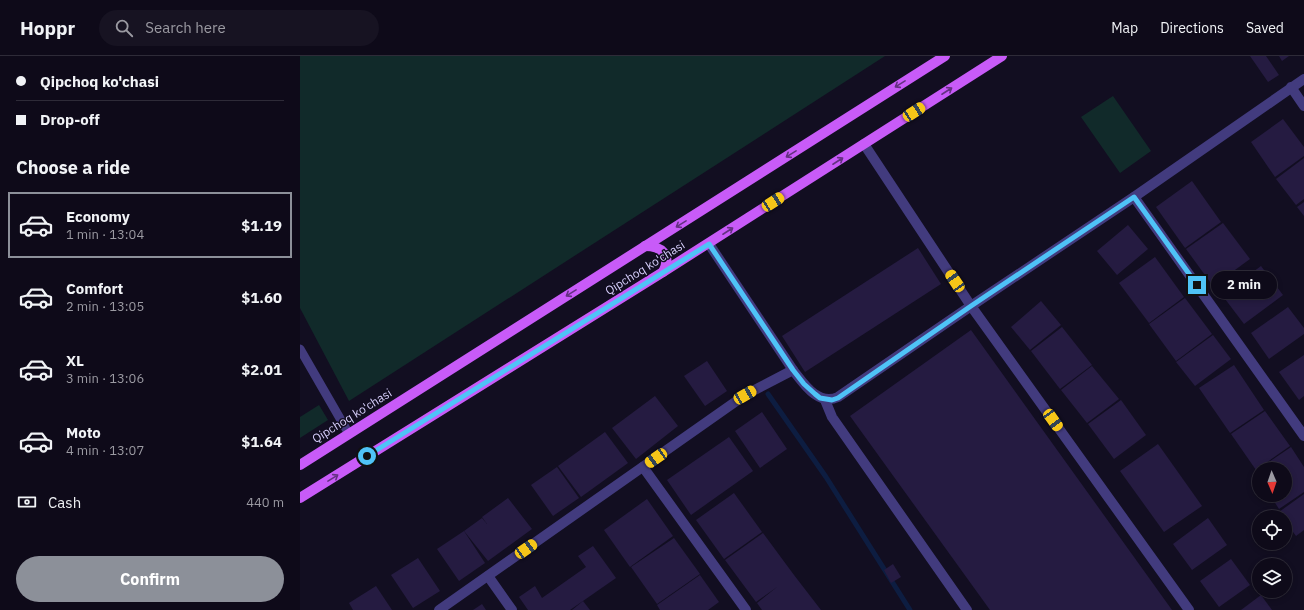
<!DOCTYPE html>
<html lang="en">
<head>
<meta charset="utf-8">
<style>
	body { margin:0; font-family:"IBM Plex Sans",sans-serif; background:#171322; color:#f1f3f6; height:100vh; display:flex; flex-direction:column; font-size:15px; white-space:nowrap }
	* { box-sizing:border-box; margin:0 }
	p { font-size:13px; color:#9b9aa2 }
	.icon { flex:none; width:22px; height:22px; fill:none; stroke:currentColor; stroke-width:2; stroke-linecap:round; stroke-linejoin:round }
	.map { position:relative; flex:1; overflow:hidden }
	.drawer { display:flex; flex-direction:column; background:#0e0a19; width:300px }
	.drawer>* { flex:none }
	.hud { display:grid; align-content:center; height:88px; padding:0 16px; background:#0e0a19 }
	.needle { width:26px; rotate:178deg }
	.fabs { position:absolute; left:952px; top:406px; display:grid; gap:8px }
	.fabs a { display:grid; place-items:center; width:40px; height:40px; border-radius:50%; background:#0e0a19; box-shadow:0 2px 6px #0003,0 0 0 1px #2e2b38; font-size:20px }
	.end { position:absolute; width:18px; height:18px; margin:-9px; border:5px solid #4fc3f7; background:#111; box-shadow:0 0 0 2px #111 }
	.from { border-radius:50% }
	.bubble { position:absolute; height:28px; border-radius:14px; background:#0e0a19; box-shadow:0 2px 6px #0003,0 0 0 1px #2e2b38; font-size:13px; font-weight:800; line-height:28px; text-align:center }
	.car { position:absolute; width:12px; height:24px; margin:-12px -6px; border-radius:5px; box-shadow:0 0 3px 1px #0007; background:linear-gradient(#f5c518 24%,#345 0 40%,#f5c518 0 76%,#345 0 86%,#f5c518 0) }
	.hud b { display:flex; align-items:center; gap:14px; height:38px; font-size:15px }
	.hud b+b { border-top:1px solid #2e2b38 }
	.hud i { width:10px; height:10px; background:#f1f3f6 }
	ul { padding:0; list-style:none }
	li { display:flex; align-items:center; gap:12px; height:66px; margin:0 8px 6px; padding:0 8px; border:2px solid transparent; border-radius:0px }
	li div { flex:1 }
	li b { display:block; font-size:15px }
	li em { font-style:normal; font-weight:800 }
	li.on { border-color:#8c9099 }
	li>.icon { width:36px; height:36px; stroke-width:1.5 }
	h2 { padding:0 16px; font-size:18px; line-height:48px }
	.pay { display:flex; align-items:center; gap:10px; height:44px; padding:0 16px; font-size:15px }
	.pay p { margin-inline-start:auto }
	.button { display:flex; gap:8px; margin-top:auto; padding:8px 16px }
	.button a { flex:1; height:46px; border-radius:24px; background:#8c9099; color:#fff; font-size:16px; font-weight:800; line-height:46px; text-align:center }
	header { display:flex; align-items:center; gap:24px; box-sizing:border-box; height:56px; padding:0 20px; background:#0e0a19; border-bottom:1px solid #2e2b38 }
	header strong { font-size:19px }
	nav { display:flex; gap:22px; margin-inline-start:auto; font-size:14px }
	.search { width:280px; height:36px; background:#171322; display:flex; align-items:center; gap:10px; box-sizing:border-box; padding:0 14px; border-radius:22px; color:#9b9aa2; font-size:15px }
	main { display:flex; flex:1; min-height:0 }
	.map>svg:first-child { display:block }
	.green { fill:#112a2a }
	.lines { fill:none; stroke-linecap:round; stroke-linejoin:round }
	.stream { stroke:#0d1d41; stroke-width:5 }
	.building { fill:#251b41 }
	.service { stroke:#423b7e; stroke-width:9 }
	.minor { stroke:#423b7e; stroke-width:10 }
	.primary { stroke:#c85bf8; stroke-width:10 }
	.oneway { stroke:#643182 }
	.route { stroke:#4fc3f7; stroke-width:5 }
	.labels { text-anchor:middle; stroke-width:3; stroke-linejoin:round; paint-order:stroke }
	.street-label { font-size:12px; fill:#d8d0fd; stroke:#120e21 }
</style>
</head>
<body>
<header>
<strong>Hoppr</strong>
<div class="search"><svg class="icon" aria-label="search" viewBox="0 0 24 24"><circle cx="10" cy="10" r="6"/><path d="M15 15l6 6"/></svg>Search here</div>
<nav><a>Map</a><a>Directions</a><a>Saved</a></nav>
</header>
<main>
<section class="drawer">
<div class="hud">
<b><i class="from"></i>Qipchoq ko'chasi</b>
<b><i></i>Drop-off</b>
</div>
<h2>Choose a ride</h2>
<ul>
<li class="on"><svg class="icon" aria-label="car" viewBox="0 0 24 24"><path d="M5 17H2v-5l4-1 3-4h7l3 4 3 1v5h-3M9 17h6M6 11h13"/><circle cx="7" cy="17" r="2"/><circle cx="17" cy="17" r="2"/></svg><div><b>Economy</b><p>1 min · 13:04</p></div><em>$1.19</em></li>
<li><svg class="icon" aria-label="car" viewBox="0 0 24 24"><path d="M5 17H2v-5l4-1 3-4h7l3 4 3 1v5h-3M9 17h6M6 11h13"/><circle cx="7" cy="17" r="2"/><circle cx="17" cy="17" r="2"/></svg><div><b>Comfort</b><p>2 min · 13:05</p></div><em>$1.60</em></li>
<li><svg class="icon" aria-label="car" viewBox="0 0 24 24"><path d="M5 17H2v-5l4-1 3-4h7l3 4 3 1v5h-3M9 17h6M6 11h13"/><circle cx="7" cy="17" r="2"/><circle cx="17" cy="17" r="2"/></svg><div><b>XL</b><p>3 min · 13:06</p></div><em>$2.01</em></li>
<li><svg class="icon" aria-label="car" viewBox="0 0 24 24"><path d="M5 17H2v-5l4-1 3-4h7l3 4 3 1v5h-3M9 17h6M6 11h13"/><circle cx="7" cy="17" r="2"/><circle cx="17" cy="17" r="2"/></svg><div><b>Moto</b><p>4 min · 13:07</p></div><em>$1.64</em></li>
</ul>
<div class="pay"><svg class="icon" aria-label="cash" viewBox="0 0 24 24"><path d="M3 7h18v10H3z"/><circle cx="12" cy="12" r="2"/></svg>Cash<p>440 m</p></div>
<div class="button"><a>Confirm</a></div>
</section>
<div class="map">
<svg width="1004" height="554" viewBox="0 0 1004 554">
	<rect width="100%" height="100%" fill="#120e21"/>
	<!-- green -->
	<g class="green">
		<polygon points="0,0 585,0 49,345 0,252"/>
		<polygon points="813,40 851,95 820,117 781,61"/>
		<polygon points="19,349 28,364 0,382 0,361"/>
	</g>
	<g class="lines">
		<!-- stream -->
		<polyline class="stream" points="468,338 526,421 610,554"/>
	</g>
	<!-- building -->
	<g class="building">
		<polygon points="950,0 966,0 979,19 968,26"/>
		<polygon points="979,0 989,0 982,5"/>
		<polygon points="983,63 1004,91 1004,100 975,121 951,86"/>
		<polygon points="1004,102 1004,143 996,149 976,123"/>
		<polygon points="892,125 921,166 885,192 856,151"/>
		<polygon points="1004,146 1004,160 997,151"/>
		<polygon points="923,167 950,203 913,230 886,193"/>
		<polygon points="828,169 848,193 817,219 797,195"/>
		<polygon points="618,192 641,228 505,316 482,280"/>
		<polygon points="855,201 884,241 849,267 819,227"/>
		<polygon points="961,210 983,239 944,268 922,239"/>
		<polygon points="885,242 912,278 876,305 849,268"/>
		<polygon points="741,245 761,269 730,294 711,271"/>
		<polygon points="988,251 1004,272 1004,278 969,303 951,277"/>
		<polygon points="762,271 792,309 760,333 731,295"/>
		<polygon points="671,274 839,508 872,554 690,554 550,360"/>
		<polygon points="913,279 931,303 895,330 876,306"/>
		<polygon points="1004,299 1004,340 999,344 979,316"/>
		<polygon points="407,305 427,335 405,350 384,320"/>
		<polygon points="934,309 964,354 930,377 899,332"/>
		<polygon points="792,310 819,343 787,367 761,334"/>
		<polygon points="355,340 378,370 336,403 312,372"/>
		<polygon points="821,344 846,379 814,403 788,368"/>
		<polygon points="965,355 990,390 956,414 931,378"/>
		<polygon points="462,356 487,393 460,412 435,375"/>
		<polygon points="305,376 328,407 281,441 258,410"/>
		<polygon points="429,381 453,415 391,459 367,424"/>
		<polygon points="858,388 902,450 864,476 820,415"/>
		<polygon points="991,391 1004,411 1004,436 979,453 970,439 985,439 985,413 959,413 959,424 954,416"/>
		<polygon points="257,411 279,442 253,460 231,429"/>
		<polygon points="434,437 462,476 424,503 396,464"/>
		<polygon points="1004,438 1004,474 996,480 985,465 985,461 982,461 979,456"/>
		<polygon points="208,442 232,473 188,505 164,475 182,462 187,468 182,461"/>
		<polygon points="347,443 373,480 330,511 304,474"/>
		<polygon points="908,462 927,489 892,514 873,488"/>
		<polygon points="164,475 185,507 159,525 137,493"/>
		<polygon points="463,477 494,519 521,554 462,554 457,547 477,531 456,546 425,504"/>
		<polygon points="374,482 400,518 357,548 331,511"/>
		<polygon points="293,490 316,522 270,554 228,554 219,541 235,530 242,542 286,511 278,500"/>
		<polygon points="118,502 140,535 113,552 91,519"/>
		<polygon points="931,503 950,529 919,551 900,525"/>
		<polygon points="593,508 601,521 591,527 584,514"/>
		<polygon points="400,519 419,546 408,554 360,554 357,549"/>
		<polygon points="76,530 92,554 53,554 49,547"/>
		<polygon points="961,539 972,554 941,554"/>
		<polygon points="283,545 290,554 272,554"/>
		<polygon points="182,548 186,554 173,554"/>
	</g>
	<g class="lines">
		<!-- service -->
		<polyline class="service" points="0,293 49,378"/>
		<!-- minor -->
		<g class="minor">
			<polyline points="991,31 1004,50"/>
			<polyline points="564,88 671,250 889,554"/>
			<polyline points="834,141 1004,380"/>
			<polyline points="409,188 493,314"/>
			<polyline points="525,344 532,361 667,554"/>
			<polyline points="343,411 446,554"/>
			<polyline points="188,520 212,554"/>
			<path d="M139,554L445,339L493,314C504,328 518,350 538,341L671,250L834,141L1004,23"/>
		</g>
		<!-- primary -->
		<g class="primary">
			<path d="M345,190C362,190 372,199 363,216"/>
			<polyline points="0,409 645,0"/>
			<polyline points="0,442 363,216 702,0"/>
		</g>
	</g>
	<!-- one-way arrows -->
	<defs><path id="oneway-shaft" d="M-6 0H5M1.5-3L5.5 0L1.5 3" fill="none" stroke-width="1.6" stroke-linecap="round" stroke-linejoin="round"/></defs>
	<g class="oneway">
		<use href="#oneway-shaft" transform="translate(600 28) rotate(148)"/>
		<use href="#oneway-shaft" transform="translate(647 35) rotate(-33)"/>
		<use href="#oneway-shaft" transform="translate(491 98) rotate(148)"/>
		<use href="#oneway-shaft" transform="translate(538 105) rotate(-33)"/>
		<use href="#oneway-shaft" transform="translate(381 168) rotate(148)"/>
		<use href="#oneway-shaft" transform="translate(428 175) rotate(-33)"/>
		<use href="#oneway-shaft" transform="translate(271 237) rotate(148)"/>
		<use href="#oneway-shaft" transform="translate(33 422) rotate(-32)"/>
	</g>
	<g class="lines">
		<!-- route -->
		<polyline class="route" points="67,400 409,188 493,314 504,328 515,338 520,342 532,344 538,342 671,250 834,141 897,229"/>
	</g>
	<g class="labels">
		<!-- street labels -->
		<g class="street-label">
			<text transform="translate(345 212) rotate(-32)" y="4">Qipchoq ko'chasi</text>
			<text transform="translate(52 360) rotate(-32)" y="4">Qipchoq ko'chasi</text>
		</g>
	</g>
</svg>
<div class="fabs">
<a><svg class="needle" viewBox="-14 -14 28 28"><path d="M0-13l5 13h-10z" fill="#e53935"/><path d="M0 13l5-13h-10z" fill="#9b9aa2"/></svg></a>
<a><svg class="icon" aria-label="locate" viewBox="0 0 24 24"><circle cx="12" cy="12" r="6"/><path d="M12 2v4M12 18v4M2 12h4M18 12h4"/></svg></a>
<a><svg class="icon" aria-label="layers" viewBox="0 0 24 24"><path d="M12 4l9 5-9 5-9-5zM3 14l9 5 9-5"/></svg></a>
</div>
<i class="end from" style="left:67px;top:400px"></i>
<i class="end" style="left:897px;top:229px"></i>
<div class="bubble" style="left:911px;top:215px;width:66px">2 min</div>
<i class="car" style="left:614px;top:56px;rotate:57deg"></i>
<i class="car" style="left:473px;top:146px;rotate:57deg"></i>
<i class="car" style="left:655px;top:225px;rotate:326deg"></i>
<i class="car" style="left:445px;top:339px;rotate:60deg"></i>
<i class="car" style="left:753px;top:364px;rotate:144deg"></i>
<i class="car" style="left:356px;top:402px;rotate:235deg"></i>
<i class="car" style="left:226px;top:493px;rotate:55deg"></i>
</div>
</main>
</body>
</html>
